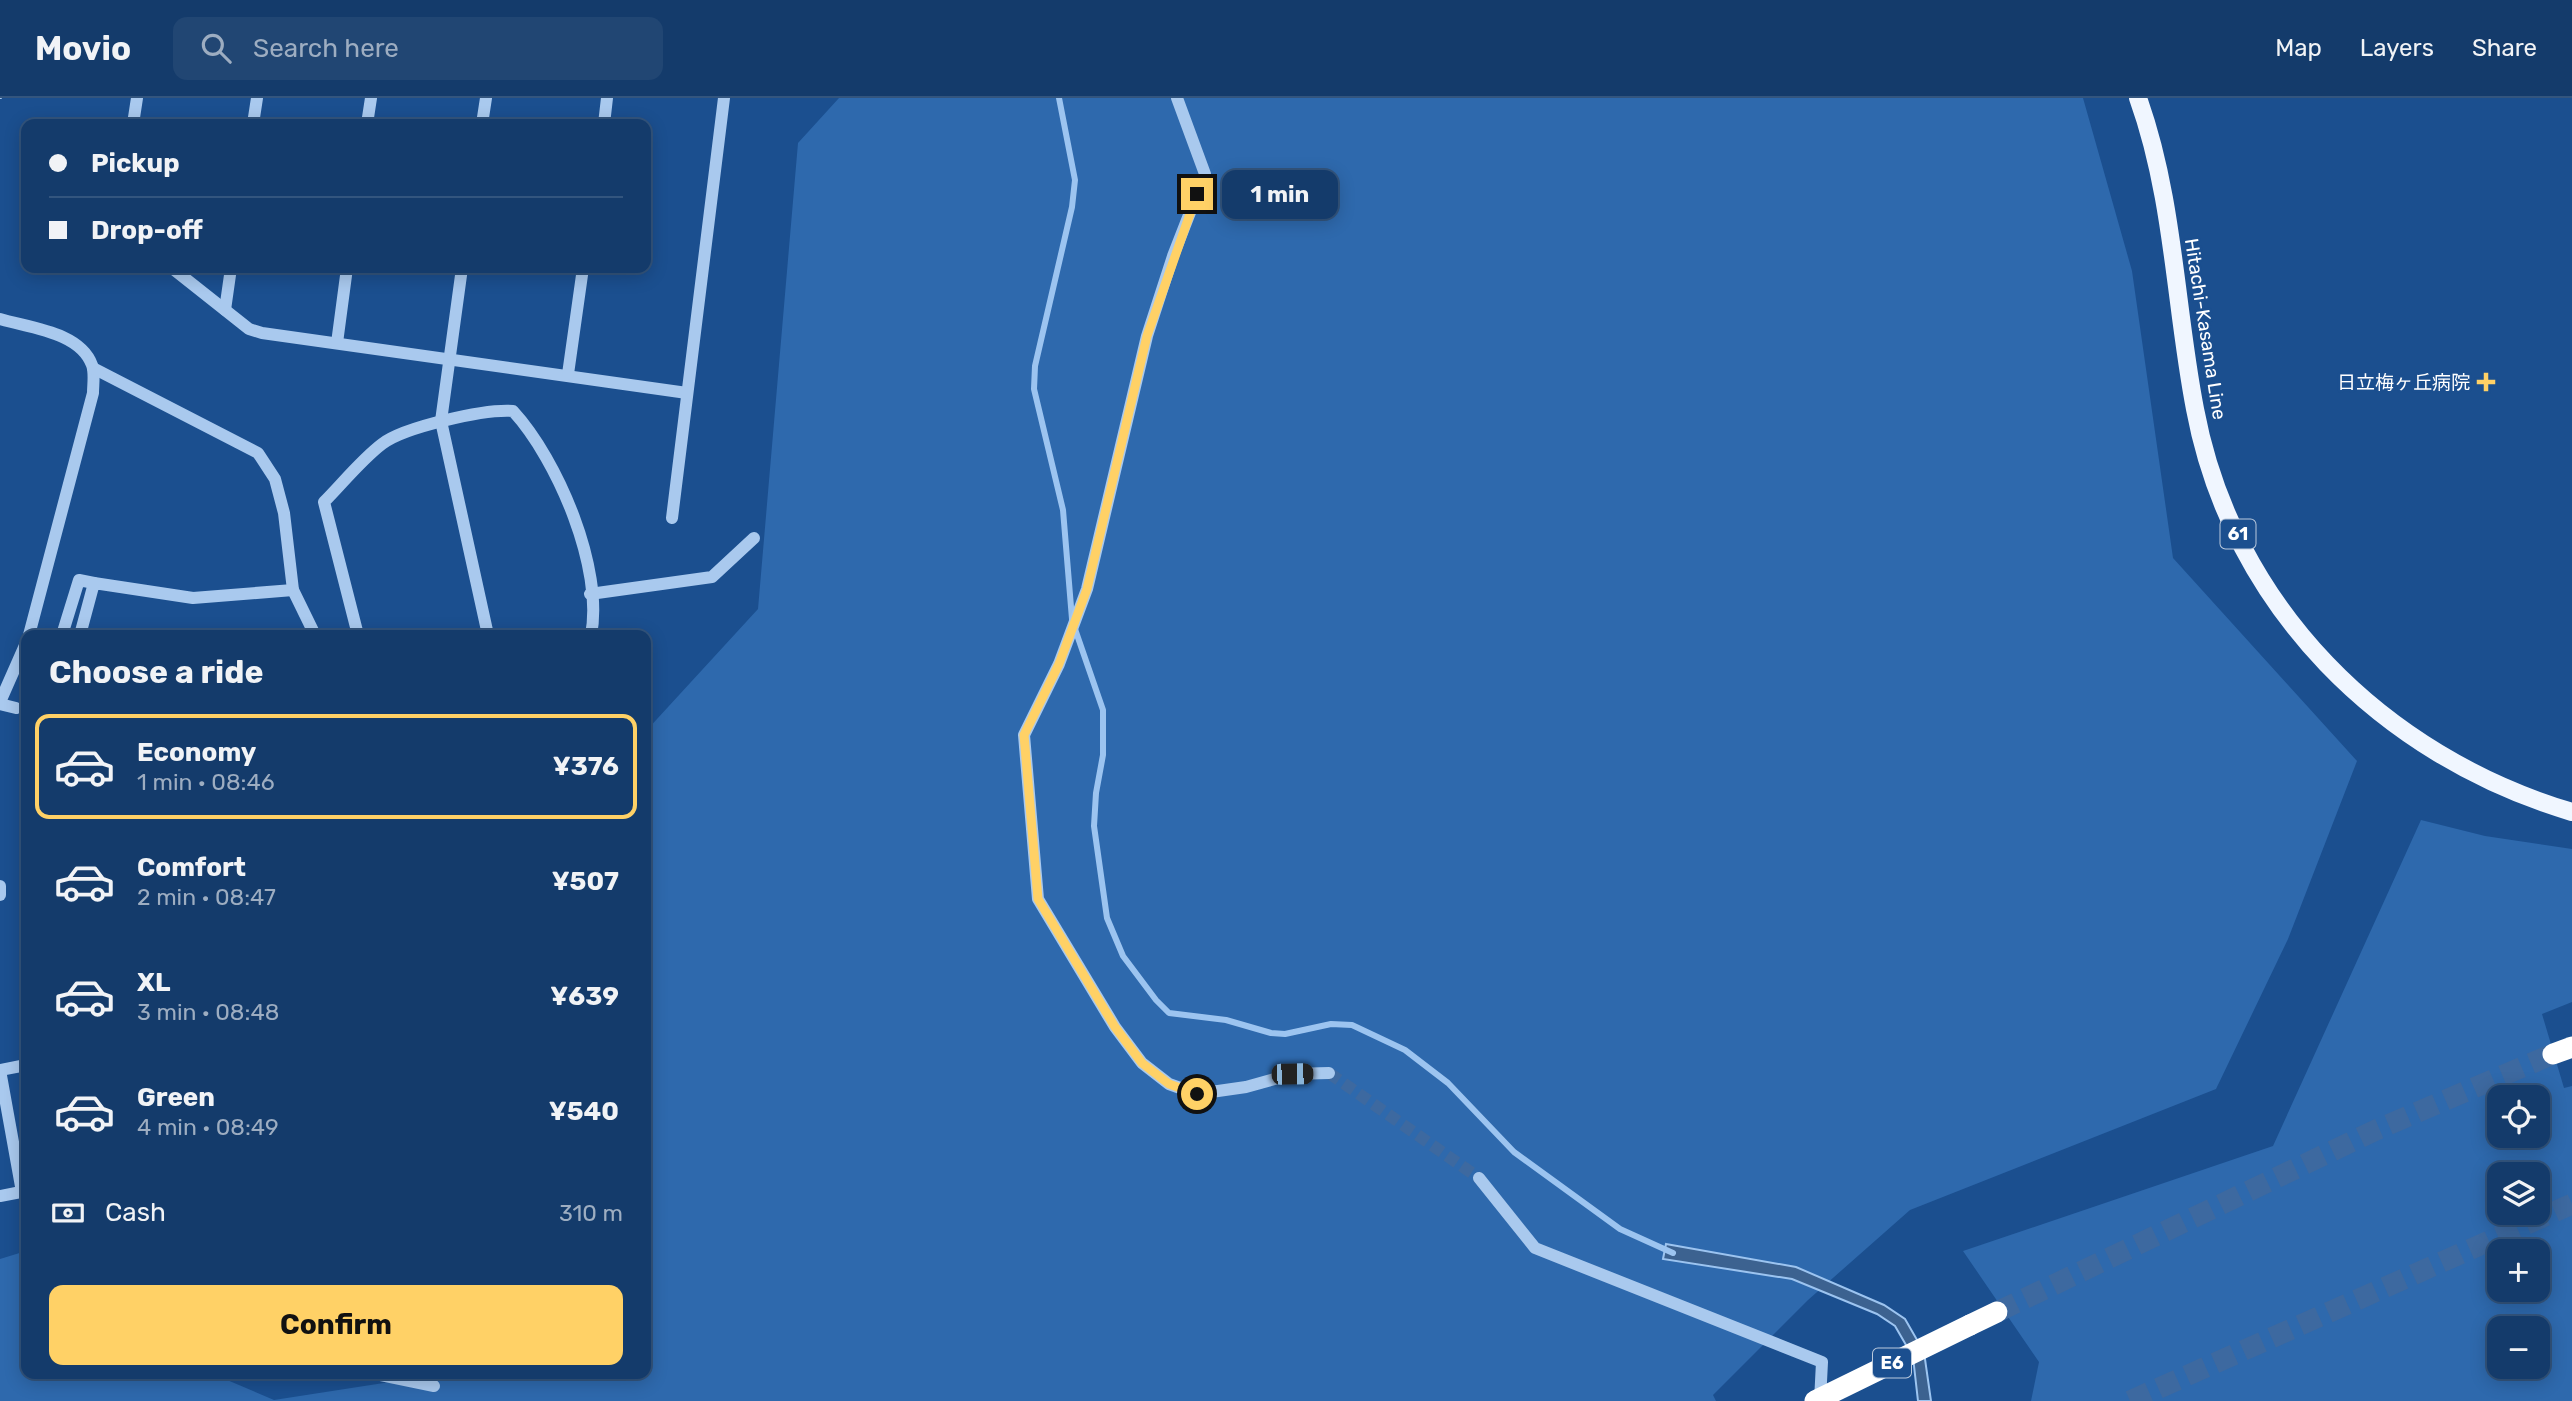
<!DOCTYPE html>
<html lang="en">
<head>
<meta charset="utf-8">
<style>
	body { margin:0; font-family:Rubik,"Noto Sans JP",sans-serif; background:#214673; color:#f1f3f6; height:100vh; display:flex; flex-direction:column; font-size:26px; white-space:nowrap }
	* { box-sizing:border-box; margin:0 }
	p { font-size:23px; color:#9dadc1 }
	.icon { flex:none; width:38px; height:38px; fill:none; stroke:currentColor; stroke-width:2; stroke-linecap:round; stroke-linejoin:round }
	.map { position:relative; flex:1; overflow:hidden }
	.panel { position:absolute; left:21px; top:532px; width:630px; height:749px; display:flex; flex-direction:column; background:#143b6b; border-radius:14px; box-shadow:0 4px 18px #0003,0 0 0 2px #33557e }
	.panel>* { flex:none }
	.top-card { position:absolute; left:21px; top:21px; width:630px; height:154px; border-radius:14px; box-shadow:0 4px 18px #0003,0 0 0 2px #33557e; display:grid; align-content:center; height:154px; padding:0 28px; background:#143b6b }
	.buttons { position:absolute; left:2487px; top:987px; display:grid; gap:14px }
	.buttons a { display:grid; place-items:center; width:63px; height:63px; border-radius:14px; background:#143b6b; box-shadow:0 4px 18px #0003,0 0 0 2px #33557e; font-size:35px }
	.end { position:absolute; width:32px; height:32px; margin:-16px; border:9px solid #ffd166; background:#111; box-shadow:0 0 0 4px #111 }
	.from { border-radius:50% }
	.bubble { position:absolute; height:49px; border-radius:14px; background:#143b6b; box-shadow:0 4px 18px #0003,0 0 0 2px #33557e; font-size:23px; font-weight:700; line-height:49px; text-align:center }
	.car { position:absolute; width:21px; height:42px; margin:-21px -10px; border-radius:9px; box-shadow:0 0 5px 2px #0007; background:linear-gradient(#222 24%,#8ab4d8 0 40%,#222 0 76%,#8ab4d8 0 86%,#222 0) }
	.top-card b { display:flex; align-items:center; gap:24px; height:66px; font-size:26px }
	.top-card b+b { border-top:2px solid #33557e }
	.top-card i { width:18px; height:18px; background:#f1f3f6 }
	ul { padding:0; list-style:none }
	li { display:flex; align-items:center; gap:21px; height:105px; margin:0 14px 10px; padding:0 14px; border:4px solid transparent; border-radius:14px }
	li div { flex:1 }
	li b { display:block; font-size:26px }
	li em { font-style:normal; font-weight:700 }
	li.on { border-color:#ffd166 }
	li>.icon { width:63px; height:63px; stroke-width:1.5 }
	h2 { padding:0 28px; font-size:32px; line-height:84px }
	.pay { display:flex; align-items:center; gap:18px; height:77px; padding:0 28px; font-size:26px }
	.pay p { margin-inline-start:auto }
	.cta { display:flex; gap:14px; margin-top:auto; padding:14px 28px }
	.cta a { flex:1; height:80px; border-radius:14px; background:#ffd166; color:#111; font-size:28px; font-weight:700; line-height:80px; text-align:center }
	header { display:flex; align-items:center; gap:42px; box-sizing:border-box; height:98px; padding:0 35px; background:#143b6b; border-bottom:2px solid #33557e }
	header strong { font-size:33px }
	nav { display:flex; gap:38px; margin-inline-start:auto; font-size:24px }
	.search { width:490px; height:63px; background:#214673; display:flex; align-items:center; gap:18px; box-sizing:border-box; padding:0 24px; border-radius:14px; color:#9dadc1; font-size:26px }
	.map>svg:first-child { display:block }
	.green { fill:#2e69ad; fill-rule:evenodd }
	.water { fill:#3c6290; stroke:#9cc4f0; stroke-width:2 }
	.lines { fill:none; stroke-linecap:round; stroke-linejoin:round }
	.stream { stroke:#9cc4f0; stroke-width:6 }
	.minor-tunnel { stroke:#3d69a0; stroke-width:12; stroke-dasharray:12 6; stroke-linecap:butt }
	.highway-tunnel { stroke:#3d69a0; stroke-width:21; stroke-dasharray:21 10; stroke-linecap:butt }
	.path { stroke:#a9c9ee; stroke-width:3.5; stroke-dasharray:3.5 5; stroke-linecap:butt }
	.minor { stroke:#a9c9ee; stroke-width:12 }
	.major { stroke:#f0f6ff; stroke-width:18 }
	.highway { stroke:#fff; stroke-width:21 }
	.highway-bridge { stroke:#fff; stroke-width:21 }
	.route { stroke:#ffd166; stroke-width:9 }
	.poi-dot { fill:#ffd166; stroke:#1b4f8f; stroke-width:2.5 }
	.labels { text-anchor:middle; stroke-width:5; stroke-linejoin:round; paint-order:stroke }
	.shield { fill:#1b4f8f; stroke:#bbcadd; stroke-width:2 }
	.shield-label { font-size:18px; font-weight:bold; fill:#fff }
	.street-label { font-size:19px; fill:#fff; stroke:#1b4f8f }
	.poi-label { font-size:19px; fill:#fff; stroke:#1b4f8f; text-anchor:end }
</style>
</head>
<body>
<header>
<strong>Movio</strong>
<div class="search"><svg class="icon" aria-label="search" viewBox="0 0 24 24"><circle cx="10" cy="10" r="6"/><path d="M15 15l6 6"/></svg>Search here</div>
<nav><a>Map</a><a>Layers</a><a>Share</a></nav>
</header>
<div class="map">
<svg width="2572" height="1303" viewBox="0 0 2572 1303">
	<rect width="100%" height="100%" fill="#1b4f8f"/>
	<!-- green -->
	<g class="green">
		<polygon points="839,0 2083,0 2132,173 2173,460 2357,663 2288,841 2216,991 1910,1112 1808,1202 1713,1297 1716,1303 0,1303 0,1161 26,1153 26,1276 213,1276 274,1302 403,1282 413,1276 646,1276 646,633 758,511 798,45"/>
		<path d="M2421,722L2485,738L2572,751V904L2542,916L2564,990L2572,988V1303H2031L2039,1264L1963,1153L2273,1048ZM2499,999H2538V1038H2499ZM2499,1076H2538V1115H2499ZM2499,1153H2538V1192H2499ZM2499,1230H2538V1269H2499Z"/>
	</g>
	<!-- water -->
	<polygon class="water" points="1666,1146 1796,1169 1884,1207 1905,1221 1924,1254 1931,1303 1918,1303 1913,1259 1895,1228 1877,1216 1792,1181 1663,1161"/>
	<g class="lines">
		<!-- stream -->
		<g class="stream">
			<polyline points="1059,0 1075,82 1072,109 1035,268 1034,291 1063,412 1072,521"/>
			<polyline points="1075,531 1103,612 1103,657 1096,695 1094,728 1107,820 1123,858 1156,902 1169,915 1226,922 1271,935 1285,936 1331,926 1352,927 1405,952 1448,985 1514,1054 1620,1131 1673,1155"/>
		</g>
		<!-- minor-tunnel -->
		<polyline class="minor-tunnel" points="1329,975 1479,1080"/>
		<!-- highway-tunnel -->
		<g class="highway-tunnel">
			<polyline points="1997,1214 2376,1032 2553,956"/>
			<polyline points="2130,1303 2572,1106"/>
		</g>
		<!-- path -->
		<polyline class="path" points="0,1 0,0"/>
		<!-- minor -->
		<g class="minor">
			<polyline points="1177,0 1205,76 1173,158 1147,238 1087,491 1059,566 1024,637 1038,801 1115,929 1142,965 1169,986 1197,996 1246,989 1292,976 1329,975"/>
			<polyline points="133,26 137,0"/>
			<polyline points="253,26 257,0"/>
			<polyline points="367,26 371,0"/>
			<polyline points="482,26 486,0"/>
			<polyline points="604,26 607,0"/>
			<polyline points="172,170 249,231 262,235 687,295"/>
			<polyline points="462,170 441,323 488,537"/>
			<polyline points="225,212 231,170"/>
			<path d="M0,221C30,230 80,234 92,267C95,275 93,286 93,295L29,537"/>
			<polyline points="337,245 347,170"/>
			<polyline points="93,270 258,355 275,381 284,415 293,492 315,537"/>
			<polyline points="568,276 583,170"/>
			<polyline points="672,420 724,0"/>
			<polyline points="590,496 712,479 754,440"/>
			<polyline points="62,537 79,482 94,485"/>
			<polyline points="80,537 94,485 193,500 293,492"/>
			<path d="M358,537L324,404C342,386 361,362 382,346C404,329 484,311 513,313C558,362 604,471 591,537"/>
			<polyline points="0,604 26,545"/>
			<polyline points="0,606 16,610"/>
			<polyline points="0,788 0,797"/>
			<polyline points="0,972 22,1094"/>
			<polyline points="0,972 26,967"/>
			<polyline points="1479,1080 1535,1150 1822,1264 1820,1303"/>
			<polyline points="0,1098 26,1093"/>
			<polyline points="376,1276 434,1288"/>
		</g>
		<!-- major -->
		<path class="major" d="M2138,0C2174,100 2175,208 2195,311C2232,509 2383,658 2572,714"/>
		<!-- highway -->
		<g class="highway">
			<polyline points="2553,956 2572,949"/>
			<polyline points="1970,1227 1997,1214"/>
		</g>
		<!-- highway-bridge -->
		<polyline class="highway-bridge" points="1815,1303 1970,1227"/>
	</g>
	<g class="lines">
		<!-- route -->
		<polyline class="route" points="1197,96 1147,238 1087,491 1059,566 1024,637 1038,801 1115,929 1142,965 1169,986 1197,996"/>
	</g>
	<!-- markers -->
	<path class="poi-dot" d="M2482.5 273.5h7v7h7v7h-7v7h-7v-7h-7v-7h7z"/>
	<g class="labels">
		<!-- shield labels -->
		<g class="shield">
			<rect x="2220.5" y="421.5" width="35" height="29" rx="5"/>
			<rect x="1873" y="1250.5" width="38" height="29" rx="5"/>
		</g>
		<g class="shield-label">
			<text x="2238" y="442">61</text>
			<text x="1892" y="1271">E6</text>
		</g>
		<!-- street labels -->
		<g class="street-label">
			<text transform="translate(2206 231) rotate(81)" y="7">Hitachi-Kasama Line</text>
		</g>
		<!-- poi labels -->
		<g class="poi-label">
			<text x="2470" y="291">日立梅ヶ丘病院</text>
		</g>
	</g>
</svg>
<div class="buttons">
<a><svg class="icon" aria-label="locate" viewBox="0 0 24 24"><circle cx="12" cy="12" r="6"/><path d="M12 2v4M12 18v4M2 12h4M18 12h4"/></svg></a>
<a><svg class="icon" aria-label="layers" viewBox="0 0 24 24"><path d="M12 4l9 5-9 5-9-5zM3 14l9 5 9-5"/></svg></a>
<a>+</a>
<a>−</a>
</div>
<i class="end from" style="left:1197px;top:996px"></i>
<i class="end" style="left:1197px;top:96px"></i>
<div class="bubble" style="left:1222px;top:72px;width:116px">1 min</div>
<i class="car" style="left:1292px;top:976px;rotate:89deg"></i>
<div class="top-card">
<b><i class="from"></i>Pickup</b>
<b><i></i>Drop-off</b>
</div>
<section class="panel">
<h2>Choose a ride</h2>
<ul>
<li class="on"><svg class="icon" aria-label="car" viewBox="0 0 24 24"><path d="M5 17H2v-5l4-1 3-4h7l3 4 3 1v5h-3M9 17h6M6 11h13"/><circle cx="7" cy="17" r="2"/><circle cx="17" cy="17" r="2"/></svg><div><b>Economy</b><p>1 min · 08:46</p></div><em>¥376</em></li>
<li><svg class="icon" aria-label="car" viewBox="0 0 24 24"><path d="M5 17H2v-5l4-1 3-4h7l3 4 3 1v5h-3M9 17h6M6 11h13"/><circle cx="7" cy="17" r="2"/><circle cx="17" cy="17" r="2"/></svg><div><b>Comfort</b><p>2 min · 08:47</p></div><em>¥507</em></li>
<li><svg class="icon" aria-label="car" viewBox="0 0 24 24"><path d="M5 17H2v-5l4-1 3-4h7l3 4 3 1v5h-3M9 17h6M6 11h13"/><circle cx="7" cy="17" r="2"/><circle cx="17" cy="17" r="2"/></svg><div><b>XL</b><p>3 min · 08:48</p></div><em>¥639</em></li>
<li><svg class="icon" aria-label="car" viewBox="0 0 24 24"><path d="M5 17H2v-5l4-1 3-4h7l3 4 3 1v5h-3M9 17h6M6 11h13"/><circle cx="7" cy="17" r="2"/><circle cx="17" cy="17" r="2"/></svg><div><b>Green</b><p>4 min · 08:49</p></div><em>¥540</em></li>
</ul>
<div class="pay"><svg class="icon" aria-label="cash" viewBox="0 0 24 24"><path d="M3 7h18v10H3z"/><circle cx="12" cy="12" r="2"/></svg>Cash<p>310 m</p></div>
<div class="cta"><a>Confirm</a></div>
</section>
</div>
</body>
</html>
